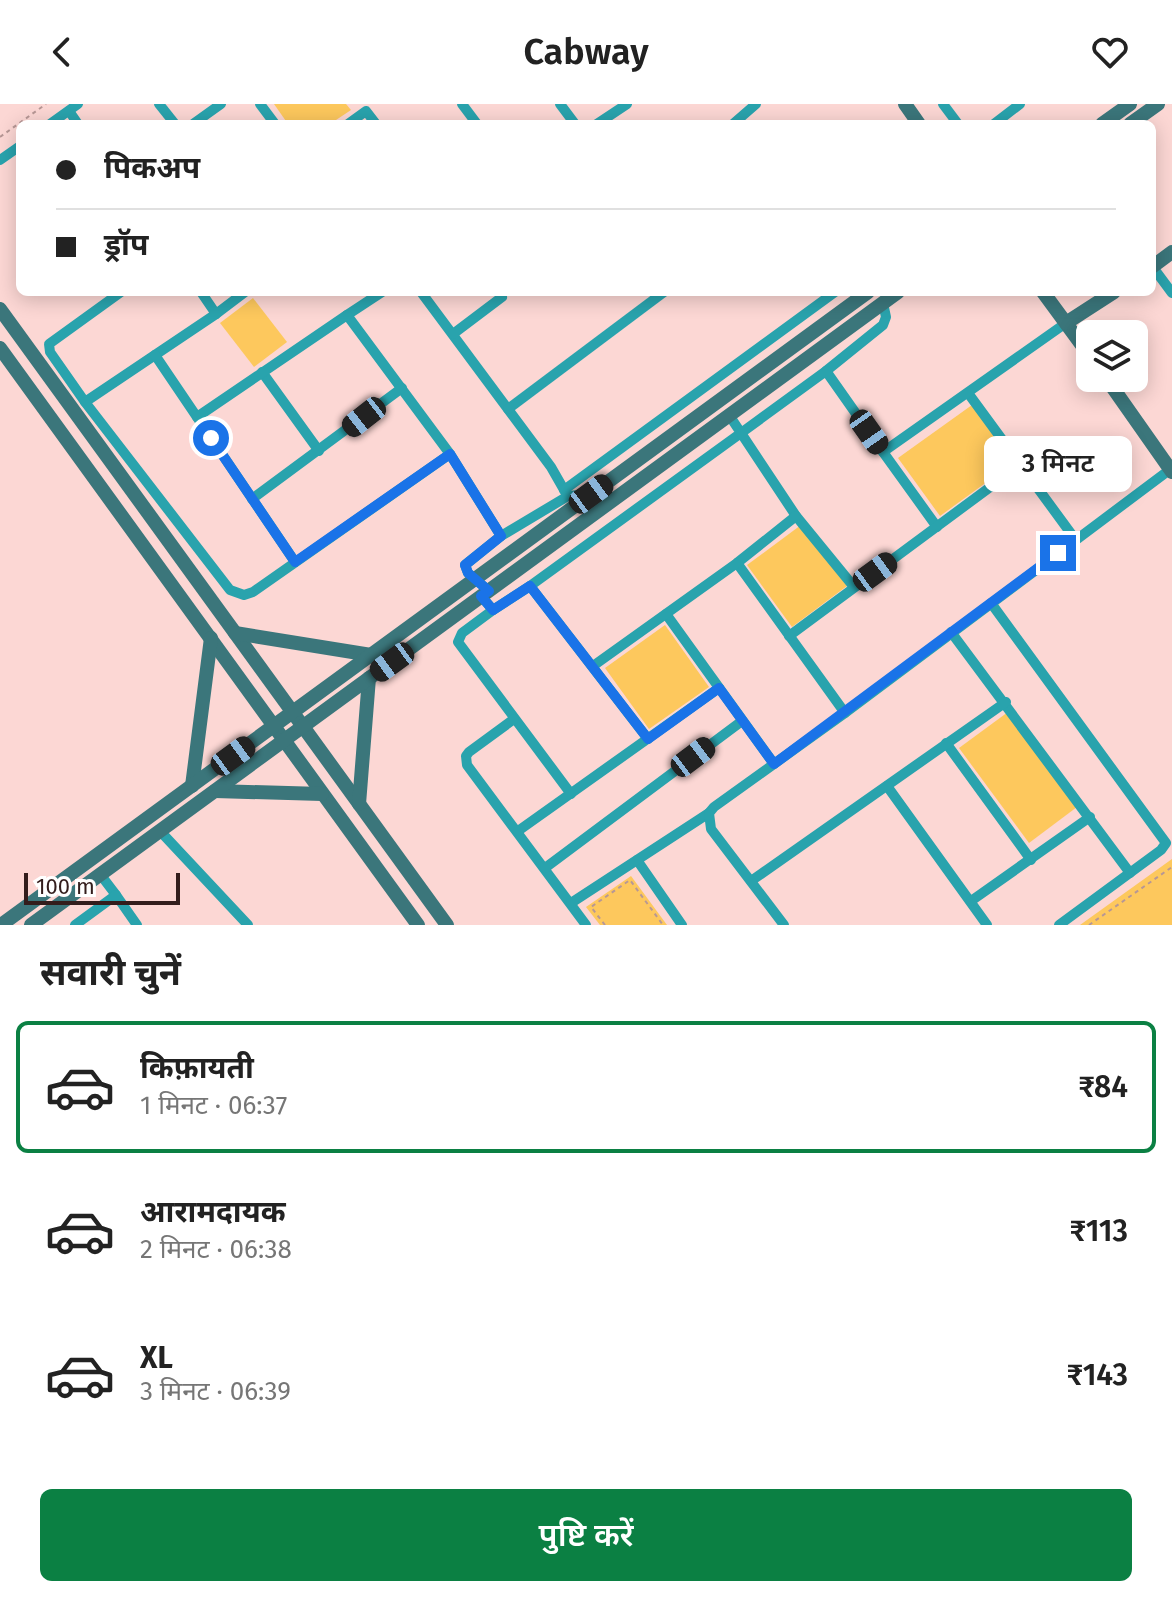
<!DOCTYPE html>
<html lang="hi">
<head>
<meta charset="utf-8">
<style>
	body { margin:0; font-family:"Fira Sans","Noto Sans Devanagari",sans-serif; background:#f6f6f6; color:#222; height:100vh; display:flex; flex-direction:column; font-size:30px; white-space:nowrap }
	* { box-sizing:border-box; margin:0 }
	p { font-size:26px; color:#767676 }
	.icon { flex:none; width:44px; height:44px; fill:none; stroke:currentColor; stroke-width:2; stroke-linecap:round; stroke-linejoin:round }
	.map { position:relative; height:821px; overflow:hidden }
	.side { display:flex; flex-direction:column; background:#fff; flex:1 }
	.side>* { flex:none }
	.top-card { position:absolute; left:16px; top:16px; width:1140px; height:176px; border-radius:12px; box-shadow:0 4px 20px #0003; display:grid; align-content:center; height:176px; padding:0 40px; background:#fff }
	.buttons { position:absolute; left:1076px; top:216px; display:grid; gap:16px }
	.buttons a { display:grid; place-items:center; width:72px; height:72px; border-radius:12px; background:#fff; box-shadow:0 4px 20px #0003; font-size:40px }
	.scale { position:absolute; left:24px; bottom:20px; width:156px; box-sizing:border-box; padding-left:8px; border:4px solid #331d1c; border-top:0; font-size:22px; line-height:28px; white-space:nowrap; color:#331d1c; -webkit-text-stroke:6px #fff; paint-order:stroke }
	.end { position:absolute; width:36px; height:36px; margin:-18px; border:10px solid #1a73e8; background:#fff; box-shadow:0 0 0 4px #fff }
	.from { border-radius:50% }
	.bubble { position:absolute; height:56px; border-radius:12px; background:#fff; box-shadow:0 4px 20px #0003; font-size:26px; font-weight:600; line-height:56px; text-align:center }
	.car { position:absolute; width:24px; height:48px; margin:-24px -12px; border-radius:10px; box-shadow:0 0 6px 2px #0007; background:linear-gradient(#222 24%,#8ab4d8 0 40%,#222 0 76%,#8ab4d8 0 86%,#222 0) }
	.top-card b { display:flex; align-items:center; gap:28px; height:76px; font-size:30px }
	.top-card b+b { border-top:2px solid #e0e0e0 }
	.top-card i { width:20px; height:20px; background:#222 }
	ul { padding:0; list-style:none }
	li { display:flex; align-items:center; gap:24px; height:132px; margin:0 16px 12px; padding:0 24px; border:4px solid transparent; border-radius:12px }
	li div { flex:1 }
	li b { display:block; font-size:30px }
	li em { font-style:normal; font-weight:600 }
	li.on { border-color:#0b8043 }
	li>.icon { width:72px; height:72px; stroke-width:1.5 }
	h2 { padding:0 40px; font-size:36px; line-height:96px }
	.button { display:flex; gap:16px; margin-top:auto; padding:16px 40px }
	.button a { flex:1; height:92px; border-radius:12px; background:#0b8043; color:#fff; font-size:32px; font-weight:600; line-height:92px; text-align:center }
	header { display:flex; justify-content:space-between; align-items:center; height:104px; padding:0 40px; background:#fff; font-size:36px; font-weight:600 }
	.map>svg:first-child { display:block }
	.green { fill:#fdc85d }
	.lines { fill:none; stroke-linecap:round; stroke-linejoin:round }
	.path { stroke:#b79795; stroke-width:2; stroke-dasharray:4 4; stroke-linecap:butt }
	.street { stroke:#29a3ad; stroke-width:10 }
	.secondary { stroke:#3b767b; stroke-width:14 }
	.route { stroke:#1a73e8; stroke-width:10 }
</style>
</head>
<body>
<header><svg class="icon" aria-label="back" viewBox="0 0 24 24"><path d="M15 5l-7 7 7 7"/></svg>Cabway<svg class="icon" aria-label="heart" viewBox="0 0 24 24"><path d="M12 20l-8-8c-3-5 5-10 8-4 3-6 11-1 8 4z"/></svg></header>
<div class="map">
<svg width="1172" height="821" viewBox="0 0 1172 821">
	<rect width="100%" height="100%" fill="#fcd7d4"/>
	<!-- green -->
	<g class="green">
		<polygon points="274,0 346,0 351,6 330,20 288,20"/>
		<polygon points="253,194 287,238 254,263 220,219"/>
		<polygon points="972,301 1013,359 940,412 898,354"/>
		<polygon points="801,421 847,482 792,523 747,461"/>
		<polygon points="665,521 709,583 649,625 605,564"/>
		<polygon points="1008,608 1077,703 1029,739 959,644"/>
		<polygon points="1172,755 1172,821 1080,821"/>
		<polygon points="631,772 667,821 600,821 586,803"/>
	</g>
	<g class="lines">
		<!-- path -->
		<g class="path">
			<polyline points="0,33 46,0"/>
			<polyline points="605,821 591,803 630,776 663,821"/>
			<polyline points="1089,821 1172,763"/>
		</g>
		<!-- street -->
		<g class="street">
			<polyline points="159,0 175,20"/>
			<polyline points="260,0 275,20"/>
			<polyline points="462,0 477,20"/>
			<polyline points="560,0 575,20"/>
			<polyline points="943,0 958,20"/>
			<polyline points="69,7 78,20"/>
			<polyline points="50,20 78,0"/>
			<polyline points="193,20 221,0"/>
			<polyline points="348,20 366,7 376,20"/>
			<polyline points="597,20 627,0"/>
			<polyline points="733,20 756,0"/>
			<polyline points="994,20 1020,0"/>
			<polyline points="0,56 20,42"/>
			<polyline points="1152,162 1172,189"/>
			<polyline points="121,188 49,240 50,248 85,298 216,210"/>
			<polyline points="201,188 216,210 245,188"/>
			<polyline points="382,188 347,211 450,350 501,432 465,461 468,469 489,487"/>
			<polyline points="421,188 551,363 567,391"/>
			<polyline points="453,230 502,193 499,188"/>
			<polyline points="155,251 295,458"/>
			<polyline points="826,267 883,221 886,213 883,199"/>
			<polyline points="262,268 319,347"/>
			<polyline points="968,289 1075,435"/>
			<polyline points="85,298 230,486 244,491 253,488 450,350"/>
			<polyline points="508,305 664,188"/>
			<polyline points="197,313 347,211"/>
			<polyline points="564,386 835,188"/>
			<polyline points="252,395 402,284"/>
			<polyline points="937,423 883,348 1066,219"/>
			<polyline points="501,432 568,392 591,390"/>
			<polyline points="737,459 845,609"/>
			<polyline points="530,482 741,329 729,311"/>
			<polyline points="854,483 796,412 741,329 826,267 883,348"/>
			<polyline points="481,492 493,506 462,529 458,538 571,690"/>
			<polyline points="991,499 1166,739 1161,746 1059,821"/>
			<polyline points="493,506 530,482 648,635"/>
			<polyline points="666,510 774,660"/>
			<polyline points="951,528 1130,769"/>
			<polyline points="789,532 1020,361"/>
			<polyline points="593,562 737,459 796,412"/>
			<polyline points="514,615 469,648 466,652 467,661 586,821"/>
			<polyline points="946,639 1031,756"/>
			<polyline points="887,682 987,821"/>
			<polyline points="160,727 248,821"/>
			<polyline points="518,727 719,584"/>
			<polyline points="637,756 682,821"/>
			<polyline points="545,764 742,617"/>
			<polyline points="100,770 116,791"/>
			<polyline points="751,777 1006,598"/>
			<polyline points="971,797 1090,713"/>
			<polyline points="571,799 709,709"/>
			<polyline points="75,821 116,791 137,821"/>
			<polyline points="784,821 711,725 709,709 714,703 845,609 1172,364"/>
		</g>
		<!-- secondary -->
		<g class="secondary">
			<polyline points="905,0 919,20"/>
			<polyline points="1102,20 1130,0"/>
			<polyline points="1130,20 1158,0"/>
			<polyline points="1152,163 1172,148"/>
			<polyline points="1043,188 1090,252"/>
			<polyline points="0,205 447,821"/>
			<polyline points="1066,219 1114,188"/>
			<polyline points="0,244 418,821"/>
			<polyline points="1106,274 1172,368"/>
			<polyline points="235,529 371,551"/>
			<polyline points="192,682 211,534"/>
			<polyline points="215,687 322,690"/>
			<polyline points="359,700 369,574"/>
			<polyline points="1,821 868,188"/>
			<polyline points="31,821 898,188"/>
		</g>
	</g>
	<g class="lines">
		<!-- route -->
		<polyline class="route" points="211,334 295,458 450,350 501,432 465,461 468,469 489,487 481,492 493,506 530,482 648,635 719,584 774,660 1058,449"/>
	</g>
</svg>
<div class="buttons">
<a><svg class="icon" aria-label="layers" viewBox="0 0 24 24"><path d="M12 4l9 5-9 5-9-5zM3 14l9 5 9-5"/></svg></a>
</div>
<div class="scale">100 m</div>
<i class="end from" style="left:211px;top:334px"></i>
<i class="end" style="left:1058px;top:449px"></i>
<div class="bubble" style="left:984px;top:332px;width:148px">3 मिनट</div>
<i class="car" style="left:364px;top:313px;rotate:232deg"></i>
<i class="car" style="left:869px;top:328px;rotate:145deg"></i>
<i class="car" style="left:591px;top:390px;rotate:54deg"></i>
<i class="car" style="left:875px;top:468px;rotate:54deg"></i>
<i class="car" style="left:392px;top:558px;rotate:234deg"></i>
<i class="car" style="left:233px;top:652px;rotate:54deg"></i>
<i class="car" style="left:693px;top:653px;rotate:53deg"></i>
<div class="top-card">
<b><i class="from"></i>पिकअप</b>
<b><i></i>ड्रॉप</b>
</div>
</div>
<section class="side">
<h2>सवारी चुनें</h2>
<ul>
<li class="on"><svg class="icon" aria-label="car" viewBox="0 0 24 24"><path d="M5 17H2v-5l4-1 3-4h7l3 4 3 1v5h-3M9 17h6M6 11h13"/><circle cx="7" cy="17" r="2"/><circle cx="17" cy="17" r="2"/></svg><div><b>किफ़ायती</b><p>1 मिनट · 06:37</p></div><em>₹84</em></li>
<li><svg class="icon" aria-label="car" viewBox="0 0 24 24"><path d="M5 17H2v-5l4-1 3-4h7l3 4 3 1v5h-3M9 17h6M6 11h13"/><circle cx="7" cy="17" r="2"/><circle cx="17" cy="17" r="2"/></svg><div><b>आरामदायक</b><p>2 मिनट · 06:38</p></div><em>₹113</em></li>
<li><svg class="icon" aria-label="car" viewBox="0 0 24 24"><path d="M5 17H2v-5l4-1 3-4h7l3 4 3 1v5h-3M9 17h6M6 11h13"/><circle cx="7" cy="17" r="2"/><circle cx="17" cy="17" r="2"/></svg><div><b>XL</b><p>3 मिनट · 06:39</p></div><em>₹143</em></li>
</ul>
<div class="button"><a>पुष्टि करें</a></div>
</section>
</body>
</html>
